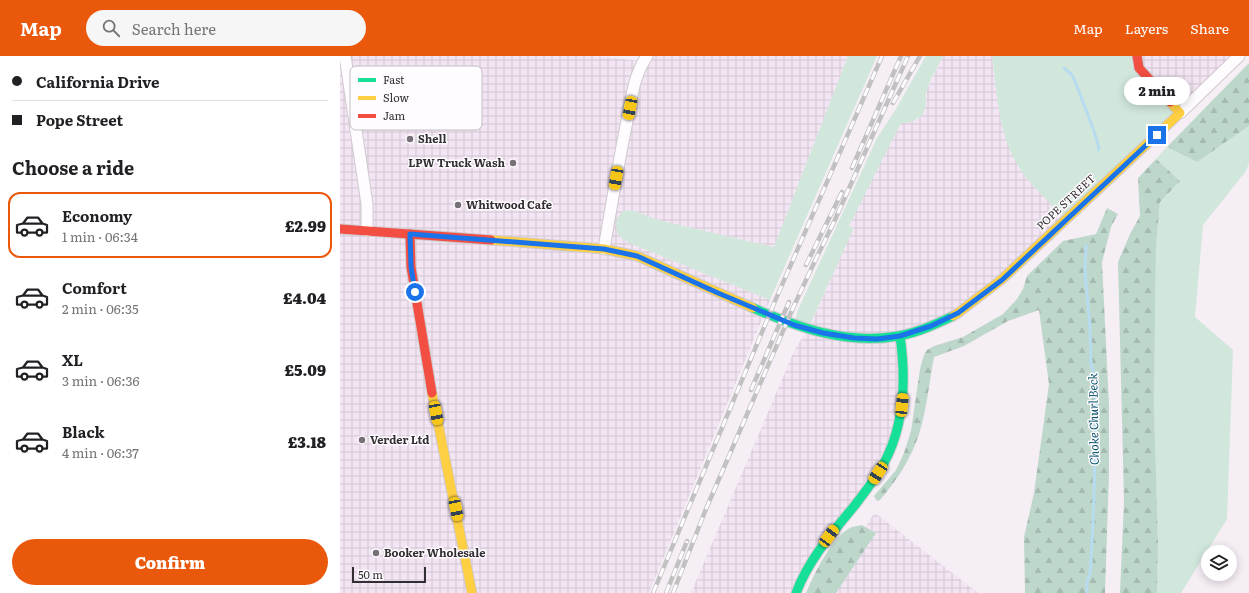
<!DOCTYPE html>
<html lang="en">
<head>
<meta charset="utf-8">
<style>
	body { margin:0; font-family:Literata,serif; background:#f6f6f6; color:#202124; height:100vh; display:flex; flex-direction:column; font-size:15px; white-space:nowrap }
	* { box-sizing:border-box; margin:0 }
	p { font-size:13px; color:#757577 }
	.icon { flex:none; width:22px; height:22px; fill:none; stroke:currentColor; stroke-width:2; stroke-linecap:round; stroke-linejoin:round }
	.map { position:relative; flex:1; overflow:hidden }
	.side { display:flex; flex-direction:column; background:#fff; width:340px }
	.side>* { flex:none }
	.guide { display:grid; align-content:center; height:88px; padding:0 12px; background:#fff }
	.tools { position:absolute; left:861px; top:489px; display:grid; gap:8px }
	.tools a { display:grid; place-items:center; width:36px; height:36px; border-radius:50%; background:#fff; box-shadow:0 2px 10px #0003; font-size:20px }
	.scale { position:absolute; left:12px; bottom:10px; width:74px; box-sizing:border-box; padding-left:4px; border:2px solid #332e33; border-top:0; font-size:11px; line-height:14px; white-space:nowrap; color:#332e33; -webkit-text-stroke:3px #fefcfe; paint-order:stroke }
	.end { position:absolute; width:18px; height:18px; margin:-9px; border:5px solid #1a73e8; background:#fff; box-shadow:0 0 0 2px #fff }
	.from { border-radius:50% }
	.bubble { position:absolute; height:28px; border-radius:14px; background:#fff; box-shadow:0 2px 10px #0003; font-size:13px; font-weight:800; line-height:28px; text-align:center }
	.car { position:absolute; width:12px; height:24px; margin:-12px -6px; border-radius:5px; box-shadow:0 0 3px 1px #0007; background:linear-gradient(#f5c518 24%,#345 0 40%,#f5c518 0 76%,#345 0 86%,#f5c518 0) }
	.guide b { display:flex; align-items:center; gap:14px; height:38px; font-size:15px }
	.guide b+b { border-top:1px solid #e0e0e0 }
	.guide i { width:10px; height:10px; background:#202124 }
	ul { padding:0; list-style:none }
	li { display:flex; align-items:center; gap:12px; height:66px; margin:0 8px 6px; padding:0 4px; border:2px solid transparent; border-radius:12px }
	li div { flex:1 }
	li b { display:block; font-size:15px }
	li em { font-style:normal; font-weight:800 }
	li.selected { border-color:#ea580c }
	li>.icon { width:36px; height:36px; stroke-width:1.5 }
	h2 { padding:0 12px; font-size:18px; line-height:48px }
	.cta { display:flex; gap:8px; margin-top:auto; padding:8px 12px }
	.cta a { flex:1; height:46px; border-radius:24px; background:#ea580c; color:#fff; font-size:16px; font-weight:800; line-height:46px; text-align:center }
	header { display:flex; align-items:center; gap:24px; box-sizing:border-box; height:56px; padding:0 20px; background:#ea580c; color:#fff }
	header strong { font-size:19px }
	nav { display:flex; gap:22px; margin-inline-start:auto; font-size:14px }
	.search { width:280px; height:36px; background:#f6f6f6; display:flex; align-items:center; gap:10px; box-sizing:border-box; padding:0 14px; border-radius:22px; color:#757577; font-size:15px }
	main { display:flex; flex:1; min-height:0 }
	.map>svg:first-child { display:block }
	.industrial { fill:url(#industrial-grid) }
	.green { fill:#d1e7dc }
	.forest { fill:url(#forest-firs) }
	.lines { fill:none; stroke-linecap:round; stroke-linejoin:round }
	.stream { stroke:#b7dcef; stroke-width:3 }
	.street-casing { stroke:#cfcacf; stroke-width:13 }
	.fast-casing { stroke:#cfcacf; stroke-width:11 }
	.slow-casing { stroke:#cfcacf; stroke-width:11 }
	.jam-casing { stroke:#cfcacf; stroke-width:11 }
	.street { stroke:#fefcfe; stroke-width:11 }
	.fast { stroke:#16e098; stroke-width:9 }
	.slow { stroke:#ffcf43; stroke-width:9 }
	.jam { stroke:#f24e42; stroke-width:9 }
	.rail-casing { stroke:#c2c1c2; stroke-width:4.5 }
	.rail { stroke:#fefcfe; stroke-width:3; stroke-dasharray:9; stroke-linecap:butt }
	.route { stroke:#1a73e8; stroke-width:5 }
	.poi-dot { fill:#777177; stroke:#fefcfe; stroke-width:1.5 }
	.labels { text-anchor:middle; stroke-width:3; stroke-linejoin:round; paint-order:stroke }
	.poi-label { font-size:11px; font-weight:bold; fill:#332e33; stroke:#fefcfe; text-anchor:start }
	.street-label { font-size:11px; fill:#332e33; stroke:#fefcfe }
	.water-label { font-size:12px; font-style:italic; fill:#06536c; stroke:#fefcfe }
	.key { fill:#fefcfe; stroke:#c1bec1; stroke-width:1 }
	.key-label { font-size:11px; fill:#332e33 }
</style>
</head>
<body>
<header>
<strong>Map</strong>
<div class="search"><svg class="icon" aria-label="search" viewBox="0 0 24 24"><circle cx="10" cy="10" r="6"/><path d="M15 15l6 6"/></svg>Search here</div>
<nav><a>Map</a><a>Layers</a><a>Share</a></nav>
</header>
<main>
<section class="side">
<div class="guide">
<b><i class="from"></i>California Drive</b>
<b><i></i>Pope Street</b>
</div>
<h2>Choose a ride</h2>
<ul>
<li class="selected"><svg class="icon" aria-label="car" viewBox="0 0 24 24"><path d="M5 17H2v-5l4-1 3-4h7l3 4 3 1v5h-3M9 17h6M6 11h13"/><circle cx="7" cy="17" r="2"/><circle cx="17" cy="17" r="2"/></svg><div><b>Economy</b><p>1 min · 06:34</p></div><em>£2.99</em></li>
<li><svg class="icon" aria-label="car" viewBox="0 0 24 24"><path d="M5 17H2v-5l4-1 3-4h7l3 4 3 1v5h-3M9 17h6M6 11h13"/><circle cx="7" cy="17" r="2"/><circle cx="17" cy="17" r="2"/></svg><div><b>Comfort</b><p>2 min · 06:35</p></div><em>£4.04</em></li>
<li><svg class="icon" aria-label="car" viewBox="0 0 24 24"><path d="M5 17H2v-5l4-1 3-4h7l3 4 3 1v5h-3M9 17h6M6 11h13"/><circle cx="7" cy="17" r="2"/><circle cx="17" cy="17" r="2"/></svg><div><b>XL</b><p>3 min · 06:36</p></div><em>£5.09</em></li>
<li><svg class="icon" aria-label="car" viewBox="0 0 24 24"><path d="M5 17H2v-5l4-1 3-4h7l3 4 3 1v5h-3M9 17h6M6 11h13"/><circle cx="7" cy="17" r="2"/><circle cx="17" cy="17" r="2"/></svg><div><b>Black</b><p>4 min · 06:37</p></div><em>£3.18</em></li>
</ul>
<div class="cta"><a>Confirm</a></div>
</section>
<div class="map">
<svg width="909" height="537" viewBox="0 0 909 537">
	<defs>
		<pattern id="industrial-grid" width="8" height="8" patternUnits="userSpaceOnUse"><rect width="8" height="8" fill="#f3e5f3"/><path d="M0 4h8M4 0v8" fill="none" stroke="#d1c5d1"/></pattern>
		<pattern id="forest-firs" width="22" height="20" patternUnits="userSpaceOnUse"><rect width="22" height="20" fill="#bed7cb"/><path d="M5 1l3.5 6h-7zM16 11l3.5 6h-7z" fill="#a4b9af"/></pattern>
	</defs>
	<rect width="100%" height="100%" fill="#f5eef5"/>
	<!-- industrial -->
	<g class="industrial">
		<polygon points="0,0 254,0 303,5 307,0 508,0 434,191 318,164 295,155 283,183 299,191 430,244 309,537 0,537"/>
		<polygon points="603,0 652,0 661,67 726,163 618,257 560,280 555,377 456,537 351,537 455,293 468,273 477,254 514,172 508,170 561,67 575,65 580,61 583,56 586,48 587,33"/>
		<polygon points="797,0 899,0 840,57"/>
		<polygon points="534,457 539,460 638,537 496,537 536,477 526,471"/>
	</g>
	<!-- green -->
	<g class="green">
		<path d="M508,0H537L430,244L299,191C294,189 289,187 284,184C273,176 274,162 284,154L295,155L318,164L434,191Z"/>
		<path d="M586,0H603C598,11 590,22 587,34C585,38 586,42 586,46C586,61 574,67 561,67L509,170L514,172L468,273L454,269L458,254L537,82L556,53Z"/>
		<path d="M652,0H797L840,57L726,163C709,146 689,128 677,108C658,76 657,36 652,0Z"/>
		<polygon points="909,70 909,107 906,115 863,169 855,261 893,294 887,463 841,537 817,537 818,488 814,350 816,189 820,146 840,125 816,103 827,91 857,106"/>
	</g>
	<!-- forest -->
	<g class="forest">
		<polygon points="909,7 909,70 857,106 827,91"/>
		<polygon points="816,103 840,125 820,146 816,189 814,350 818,488 817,537 780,537 784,445 778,206 790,178 800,160 798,122"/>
		<path d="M767,152L778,158L771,171L762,206L769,349V418L765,537H685L684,481L694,437L709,328L699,254L668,265L624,290L594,301C589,327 587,353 579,378C571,403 557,424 540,444L537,445L534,440L556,414L564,397L571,375L580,313L584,299L587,294L594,290L623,281L663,258L677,243L683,233L687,220L723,185L756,178Z"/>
		<path d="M522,469L536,477L496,537H466C474,518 493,479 512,471C515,470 519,470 522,469Z"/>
	</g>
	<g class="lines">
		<!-- stream -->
		<g class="stream">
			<polyline points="724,12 732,19 738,33 754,75 759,92 758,94"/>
			<polyline points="746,190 745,215 750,271 751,308 755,321 756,346 754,442 751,506 750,517 747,526 747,537"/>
		</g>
		<defs>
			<g id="street">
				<polyline points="5,0 27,148 27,175"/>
				<polyline points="840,57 899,0"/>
				<path d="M264,193C271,152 278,110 286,70C291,46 293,20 307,0"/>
			</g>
			<g id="fast">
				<path d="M413,252C460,272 507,289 558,280C577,277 596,268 613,260"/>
				<path d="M456,537C469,503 492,477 515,449C525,436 536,422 544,407C565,368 566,322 560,280"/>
			</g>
			<g id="slow">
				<polyline points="151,184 264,193 297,200 413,252"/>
				<polyline points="613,260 618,257 661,224 840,57 830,46"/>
				<polyline points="92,337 132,537"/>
			</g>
			<g id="jam">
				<polyline points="797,0 799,12 830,46"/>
				<polyline points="0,173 151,184"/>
				<polyline points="70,178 71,211 92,337"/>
			</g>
		</defs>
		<!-- street casing -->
		<use href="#street" class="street-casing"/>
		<!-- fast casing -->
		<use href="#fast" class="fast-casing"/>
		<!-- slow casing -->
		<use href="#slow" class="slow-casing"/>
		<!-- jam casing -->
		<use href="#jam" class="jam-casing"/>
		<!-- street -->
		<use href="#street" class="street"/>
		<!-- fast -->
		<use href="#fast" class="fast"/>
		<!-- slow -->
		<use href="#slow" class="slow"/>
		<!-- jam -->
		<use href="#jam" class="jam"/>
		<defs>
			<g id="rail">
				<polyline points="553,47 580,0"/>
				<polyline points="512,112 561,0"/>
				<polyline points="466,209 502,136"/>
				<polyline points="411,334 449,246"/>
				<polyline points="313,537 435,245 542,0"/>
				<polyline points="326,537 347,485"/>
				<polyline points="333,537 366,453 453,252 474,207 494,166 568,0"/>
			</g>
		</defs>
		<!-- rail casing -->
		<use href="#rail" class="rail-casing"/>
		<!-- rail -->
		<use href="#rail" class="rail"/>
	</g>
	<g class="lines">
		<!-- route -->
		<polyline class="route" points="75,236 71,211 70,178 264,193 297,200 378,237 454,269 483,277 514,282 537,283 560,280 591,270 618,257 662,224 817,79"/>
	</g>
	<!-- markers -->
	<g class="poi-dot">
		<circle cx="70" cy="83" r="4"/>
		<circle cx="173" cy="107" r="4"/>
		<circle cx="118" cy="149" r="4"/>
		<circle cx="22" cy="384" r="4"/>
		<circle cx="36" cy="497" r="4"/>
	</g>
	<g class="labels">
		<!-- poi labels -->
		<g class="poi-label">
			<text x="78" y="87">Shell</text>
			<text x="165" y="111" text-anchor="end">LPW Truck Wash</text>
			<text x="126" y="153">Whitwood Cafe</text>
			<text x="30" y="388">Verder Ltd</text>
			<text x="44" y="501">Booker Wholesale</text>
		</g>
		<!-- street labels -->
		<g class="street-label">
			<text transform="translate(726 146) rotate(-43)" y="4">POPE STREET</text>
		</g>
		<!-- water labels -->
		<g class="water-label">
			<text transform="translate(754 363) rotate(-91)" y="4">Choke Churl Beck</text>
		</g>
	</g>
	<!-- legend -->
	<rect x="10" y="10" width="132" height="64" rx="6" class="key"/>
	<rect x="18" y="22" width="18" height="4" fill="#16e098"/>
	<rect x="18" y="40" width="18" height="4" fill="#ffcf43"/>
	<rect x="18" y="58" width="18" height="4" fill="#f24e42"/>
	<g class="key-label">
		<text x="43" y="28">Fast</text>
		<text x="43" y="46">Slow</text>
		<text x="43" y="64">Jam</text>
	</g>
</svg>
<div class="tools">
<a><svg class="icon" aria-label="layers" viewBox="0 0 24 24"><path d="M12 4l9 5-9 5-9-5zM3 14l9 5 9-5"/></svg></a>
</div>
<div class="scale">50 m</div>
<i class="end from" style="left:75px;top:236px"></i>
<i class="end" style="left:817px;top:79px"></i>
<div class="bubble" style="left:784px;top:21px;width:66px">2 min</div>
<i class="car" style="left:290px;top:52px;rotate:191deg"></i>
<i class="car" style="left:276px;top:122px;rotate:190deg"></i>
<i class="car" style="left:562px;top:349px;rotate:6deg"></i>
<i class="car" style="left:96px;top:357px;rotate:169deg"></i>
<i class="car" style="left:538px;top:417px;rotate:213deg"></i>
<i class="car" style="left:116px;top:453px;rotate:169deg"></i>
<i class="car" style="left:489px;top:480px;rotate:36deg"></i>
</div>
</main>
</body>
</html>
